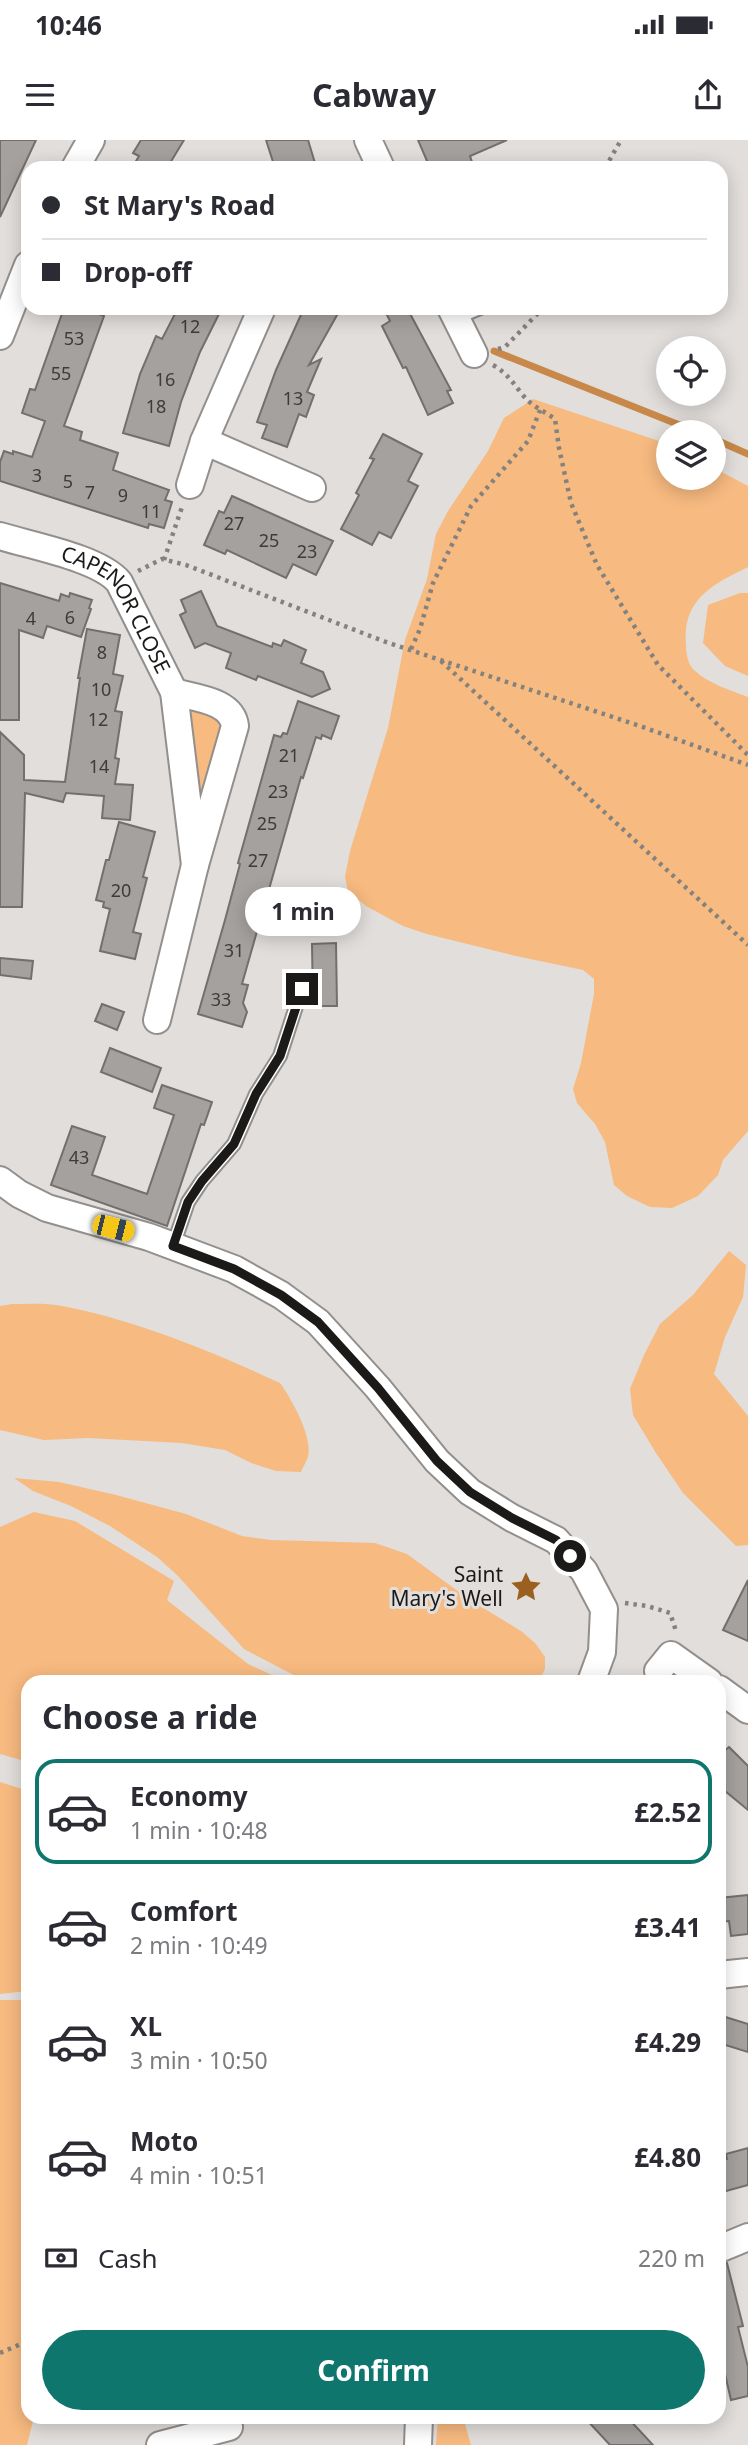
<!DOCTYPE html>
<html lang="en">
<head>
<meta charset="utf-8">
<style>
	body { margin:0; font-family:"Noto Sans",sans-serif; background:#f2f2f3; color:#2b2b33; height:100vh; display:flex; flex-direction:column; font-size:26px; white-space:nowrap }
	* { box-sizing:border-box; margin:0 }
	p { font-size:23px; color:#7c7c81 }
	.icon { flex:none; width:38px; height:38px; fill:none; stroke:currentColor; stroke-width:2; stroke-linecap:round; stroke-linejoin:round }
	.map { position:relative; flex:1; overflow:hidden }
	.drawer { position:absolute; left:21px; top:1535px; width:705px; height:749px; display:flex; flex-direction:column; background:#fff; border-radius:21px; box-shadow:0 4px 18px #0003 }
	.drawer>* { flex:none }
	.hud { position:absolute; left:21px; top:21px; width:707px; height:154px; border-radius:21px; box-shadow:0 4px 18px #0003; display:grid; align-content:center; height:154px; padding:0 21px; background:#fff }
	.fabs { position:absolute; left:656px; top:196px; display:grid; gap:14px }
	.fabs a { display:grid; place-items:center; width:70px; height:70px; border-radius:50%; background:#fff; box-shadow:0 4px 18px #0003; font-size:35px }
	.end { position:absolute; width:32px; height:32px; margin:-16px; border:9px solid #1b1a19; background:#fff; box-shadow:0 0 0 4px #fff }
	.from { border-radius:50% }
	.bubble { position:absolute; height:49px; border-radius:24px; background:#fff; box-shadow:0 4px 18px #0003; font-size:23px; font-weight:700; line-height:49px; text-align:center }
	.car { position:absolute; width:21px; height:42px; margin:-21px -10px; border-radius:9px; box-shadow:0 0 5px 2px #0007; background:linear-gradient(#f5c518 24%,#345 0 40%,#f5c518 0 76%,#345 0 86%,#f5c518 0) }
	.hud b { display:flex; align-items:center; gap:24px; height:66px; font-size:26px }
	.hud b+b { border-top:2px solid #e1e1e2 }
	.hud i { width:18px; height:18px; background:#2b2b33 }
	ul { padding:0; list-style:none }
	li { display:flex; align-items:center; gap:21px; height:105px; margin:0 14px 10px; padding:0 7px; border:4px solid transparent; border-radius:21px }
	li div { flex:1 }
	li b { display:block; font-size:26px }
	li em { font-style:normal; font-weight:700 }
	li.on { border-color:#0f766e }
	li>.icon { width:63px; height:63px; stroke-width:1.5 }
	h2 { padding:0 21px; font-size:32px; line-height:84px }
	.pay { display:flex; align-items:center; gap:18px; height:77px; padding:0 21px; font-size:26px }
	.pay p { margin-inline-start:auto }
	.button { display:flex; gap:14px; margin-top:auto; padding:14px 21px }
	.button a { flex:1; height:80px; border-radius:42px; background:#0f766e; color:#fff; font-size:28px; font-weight:700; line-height:80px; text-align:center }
	.status { display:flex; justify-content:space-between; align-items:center; height:49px; padding:0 35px; background:#fff; direction:ltr }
	.status svg { height:19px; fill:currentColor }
	header { display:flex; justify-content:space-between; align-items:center; height:91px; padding:0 21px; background:#fff; font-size:32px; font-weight:700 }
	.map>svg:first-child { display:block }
	.green { fill:#f7ba80 }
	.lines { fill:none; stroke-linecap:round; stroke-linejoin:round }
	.stream { stroke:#c88849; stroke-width:7 }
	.building { fill:#a4a19e; stroke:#726f6d; stroke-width:2 }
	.service-casing { stroke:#928f8c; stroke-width:16 }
	.minor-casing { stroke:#928f8c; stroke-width:30 }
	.path { stroke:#84827f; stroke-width:4.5; stroke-dasharray:3.5 5; stroke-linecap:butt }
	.service { stroke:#fff; stroke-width:12 }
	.minor { stroke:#fff; stroke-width:26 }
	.route { stroke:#1b1a19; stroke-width:9 }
	.labels { text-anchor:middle; stroke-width:6; stroke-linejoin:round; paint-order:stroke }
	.number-label { font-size:18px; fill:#3d3c3a }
	.street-label { font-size:21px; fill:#1b1a19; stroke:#e1dedb }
	.poi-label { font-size:21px; fill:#1b1a19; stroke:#e1dedb; text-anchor:end }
</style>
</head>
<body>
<div class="status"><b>10:46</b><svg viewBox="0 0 49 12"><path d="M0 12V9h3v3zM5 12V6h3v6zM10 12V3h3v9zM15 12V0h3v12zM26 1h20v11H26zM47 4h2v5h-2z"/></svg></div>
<header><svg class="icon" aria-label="menu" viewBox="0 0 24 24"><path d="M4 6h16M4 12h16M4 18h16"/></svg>Cabway<svg class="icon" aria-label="share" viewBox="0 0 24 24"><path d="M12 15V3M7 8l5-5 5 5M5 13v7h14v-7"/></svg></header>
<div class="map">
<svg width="748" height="2305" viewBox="0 0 748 2305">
	<rect width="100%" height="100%" fill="#e1dedb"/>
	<!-- green -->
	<g class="green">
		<path d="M533,259L668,304V338H714V328L748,346V427C711,445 682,460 686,505C686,513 688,525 694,530C709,544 730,550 748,557V991L723,1020L718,1035L698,1056L672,1068L650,1067L627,1056L614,1045L605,1002L595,984L577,963L573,949L581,923L594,854V839L583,830L516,816L427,794L403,786L366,766L348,751L345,737L350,711L388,588L405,500L427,439L436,394L448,371L488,311L504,278Z"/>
		<polygon points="740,453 748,453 748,536 725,526 703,503 708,465"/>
		<polygon points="189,568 226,579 200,662"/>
		<polygon points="729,1111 746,1125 743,1157 725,1197 714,1234 748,1276 748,1405 736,1406 683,1353 656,1313 633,1275 630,1249 644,1215 660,1184 693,1155"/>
		<path d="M12,1164C26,1164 42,1163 56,1165C131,1178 211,1211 280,1243C291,1258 313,1297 308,1316C307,1321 303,1327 301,1332L276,1331L251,1323L225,1310L182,1303L88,1298L44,1300L0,1290V1166Z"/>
		<polygon points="14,1338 59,1342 116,1355 186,1374 242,1396 271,1400 375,1403 407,1414 470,1460 521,1491 535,1503 545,1517 545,1529 538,1542 307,1542 244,1509 178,1436 157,1417 110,1386 71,1366 33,1351"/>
		<polygon points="34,1372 75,1381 174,1441 167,1460 248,1524 287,1542 28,1542 28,1622 0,1614 0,1387"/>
		<polygon points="0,1642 28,1651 28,1851 0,1854"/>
		<polygon points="0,1860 28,1860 28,2277 34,2277 27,2305 0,2305"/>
		<polygon points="438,2277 463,2277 471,2305 436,2305"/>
	</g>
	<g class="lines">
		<!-- stream -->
		<g class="stream">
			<polyline points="494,211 697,292"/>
			<polyline points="714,299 748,314"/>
		</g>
	</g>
	<!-- building -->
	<g class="building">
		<polygon points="0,0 36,0 0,77"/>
		<polygon points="141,0 184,0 167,28 132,28 139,16 133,13"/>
		<polygon points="266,0 308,0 315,23 298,28 275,28"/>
		<polygon points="418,0 507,0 470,16 474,28 430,28"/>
		<polygon points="64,168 83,168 104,176 64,286 82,292 80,300 118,313 113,330 169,350 165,360 172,362 164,388 149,384 148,388 0,341 0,322 4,311 13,314 13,311 32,317 45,281 22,273 30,249 35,250"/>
		<polygon points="178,168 222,168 200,212 181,262 169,306 123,293 140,234 156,196 162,199"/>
		<polygon points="304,168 341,168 309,225 321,219 307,252 314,255 306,277 299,274 287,307 262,298 267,285 257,282 276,230"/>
		<polygon points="397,168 407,168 451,250 447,251 453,263 428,275 406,227 403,228 382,186 390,181 386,173"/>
		<polygon points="383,294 422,314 408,341 418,346 391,398 379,392 372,405 341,389 359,355 356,353 374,319 370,318"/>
		<polygon points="232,356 333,401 316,435 293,424 286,438 227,410 225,414 204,405 219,371 224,373"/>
		<polygon points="0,443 59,461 61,454 69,457 70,453 92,460 89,468 91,469 81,497 47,486 43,498 19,490 19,580 0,580"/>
		<polygon points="201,451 217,486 272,507 273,503 281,506 284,500 306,510 301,523 323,532 330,549 312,557 258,536 256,540 226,528 231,513 205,503 195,508 180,475 186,472 181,460"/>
		<polygon points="87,489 120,495 113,534 123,536 115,571 122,572 115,618 119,619 115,644 133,645 130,680 102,678 104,656 66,653 63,662 25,653 22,767 0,767 0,592 24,615 24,640 65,642 80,538 78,538"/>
		<polygon points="298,561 339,576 331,599 322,595 321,599 316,597 303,638 301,637 242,844 248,845 243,863 247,872 242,887 198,874 225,780 240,724 238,723 274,595 281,597 283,593 287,594"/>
		<polygon points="119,682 155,692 143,737 147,738 133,792 141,794 135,819 100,811 110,769 103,767 104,762 96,760 106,720 109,720"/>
		<polygon points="336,803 337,866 313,866 312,804"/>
		<polygon points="0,818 33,821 31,839 0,835"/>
		<polygon points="102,864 124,872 117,890 95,881"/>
		<polygon points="110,908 161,928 152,952 101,932"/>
		<polygon points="162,945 212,962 204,985 201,984 167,1086 51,1045 72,986 105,997 92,1035 147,1054 174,975 154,968"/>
		<polygon points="748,1440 748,1501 723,1490"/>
		<polygon points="729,1607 748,1626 748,1670 719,1646 719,1615"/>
		<polygon points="748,1755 748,1794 731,1796 729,1781 719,1782 719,1758"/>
		<polygon points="719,1875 748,1884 748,1912 719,1903"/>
		<polygon points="748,2008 748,2045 719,2053 719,2021 727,2019 726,2014"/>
		<polygon points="727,2123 743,2186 738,2187 748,2227 748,2256 731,2260 725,2234 719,2236 719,2124"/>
		<polygon points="584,2277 627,2277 653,2305 610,2305"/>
	</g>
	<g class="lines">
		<defs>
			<g id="service">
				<polyline points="456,178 480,168"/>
				<polyline points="173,1106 188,1062 202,1041 234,1004 256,954 280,916 302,848"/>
			</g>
			<g id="minor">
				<polyline points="368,0 381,28"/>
				<polyline points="75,28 91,0"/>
				<polyline points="451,168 474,214"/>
				<polyline points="0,196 28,125"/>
				<polyline points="204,301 312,348"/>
				<polyline points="190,345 204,301 262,168"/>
				<path id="s1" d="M0,396C32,406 99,418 119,442L174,552L195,725"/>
				<path d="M157,880L195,725L235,586C232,560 194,558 174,552"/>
				<polyline points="0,1040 19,1054 47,1068 149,1097 234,1129 281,1155 318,1182 378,1248 437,1321 470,1352 512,1378 556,1400 584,1431 604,1469 602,1512 591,1542"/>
				<polyline points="658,1531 671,1515 709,1542"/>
				<polyline points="719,1549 748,1570"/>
				<polyline points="719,1835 748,1832"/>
				<polyline points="719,2109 748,2097"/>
				<polyline points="160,2305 229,2287"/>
				<polyline points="418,2305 419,2277"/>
			</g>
		</defs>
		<!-- service casing -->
		<use href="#service" class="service-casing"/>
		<!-- minor casing -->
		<use href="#minor" class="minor-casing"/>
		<!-- path -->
		<g class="path">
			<polyline points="605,28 621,0"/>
			<polyline points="498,209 505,207 543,168"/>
			<path d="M493,225C507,233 513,243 522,254C531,266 544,271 555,279L559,308L571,363L597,425L658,525L748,615"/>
			<polyline points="164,420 182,367"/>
			<polyline points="138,431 162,419 186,425 386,502 640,586 748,625"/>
			<polyline points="411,509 420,489 433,443 471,366 528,301 540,270"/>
			<polyline points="441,521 748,805"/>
			<polyline points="625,1463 647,1466 670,1473 676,1491"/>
			<polyline points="0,2213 28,2201"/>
		</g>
		<!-- service -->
		<use href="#service" class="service"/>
		<!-- minor -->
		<use href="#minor" class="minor"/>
	</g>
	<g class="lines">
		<!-- route -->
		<polyline class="route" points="302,849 280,916 256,954 234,1004 202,1041 188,1062 173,1106 234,1129 281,1155 318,1182 378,1248 437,1321 470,1352 512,1378 556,1400 570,1416"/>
	</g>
	<!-- icons -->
	<defs>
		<symbol id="sight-bare" viewBox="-9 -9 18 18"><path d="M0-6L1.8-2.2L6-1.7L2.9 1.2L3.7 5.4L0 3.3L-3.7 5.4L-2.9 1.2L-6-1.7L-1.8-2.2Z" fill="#9b6020" stroke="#e1dedb" stroke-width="2.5" paint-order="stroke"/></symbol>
	</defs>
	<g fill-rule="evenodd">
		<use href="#sight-bare" x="504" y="1425" width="44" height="44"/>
	</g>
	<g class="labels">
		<!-- number labels -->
		<g class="number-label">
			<text x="190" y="193">12</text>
			<text x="74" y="205">53</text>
			<text x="61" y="240">55</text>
			<text x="165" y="246">16</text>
			<text x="293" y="265">13</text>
			<text x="156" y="273">18</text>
			<text x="37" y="342">3</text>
			<text x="68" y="348">5</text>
			<text x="90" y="359">7</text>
			<text x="123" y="362">9</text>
			<text x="151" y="378">11</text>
			<text x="234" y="390">27</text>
			<text x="269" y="407">25</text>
			<text x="307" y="418">23</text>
			<text x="70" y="484">6</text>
			<text x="31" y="485">4</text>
			<text x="102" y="519">8</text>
			<text x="101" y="556">10</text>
			<text x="98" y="586">12</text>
			<text x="289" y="622">21</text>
			<text x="99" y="633">14</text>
			<text x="278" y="658">23</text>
			<text x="267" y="690">25</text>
			<text x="258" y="727">27</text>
			<text x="121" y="757">20</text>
			<text x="234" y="817">31</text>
			<text x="221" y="866">33</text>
			<text x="79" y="1024">43</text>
		</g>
		<!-- street labels -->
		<g class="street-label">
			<text dy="7" stroke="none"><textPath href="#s1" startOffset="147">CAPENOR CLOSE</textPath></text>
		</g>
		<!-- poi labels -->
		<g class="poi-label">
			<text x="503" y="1442">Saint<tspan x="503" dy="24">Mary's Well</tspan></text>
		</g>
	</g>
</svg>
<div class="fabs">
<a><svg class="icon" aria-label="locate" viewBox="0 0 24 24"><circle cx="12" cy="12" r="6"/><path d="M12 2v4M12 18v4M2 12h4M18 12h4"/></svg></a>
<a><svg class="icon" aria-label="layers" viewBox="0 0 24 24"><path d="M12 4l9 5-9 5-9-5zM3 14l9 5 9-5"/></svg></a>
</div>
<i class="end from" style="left:570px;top:1416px"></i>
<i class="end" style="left:302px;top:849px"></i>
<div class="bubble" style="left:245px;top:747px;width:116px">1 min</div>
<i class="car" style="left:113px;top:1088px;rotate:104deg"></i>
<div class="hud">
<b><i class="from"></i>St Mary's Road</b>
<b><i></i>Drop-off</b>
</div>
<section class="drawer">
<h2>Choose a ride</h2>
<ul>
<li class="on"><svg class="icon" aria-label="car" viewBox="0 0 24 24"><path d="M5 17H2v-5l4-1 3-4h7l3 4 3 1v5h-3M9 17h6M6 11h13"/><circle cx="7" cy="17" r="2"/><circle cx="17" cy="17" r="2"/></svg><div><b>Economy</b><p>1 min · 10:48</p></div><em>£2.52</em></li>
<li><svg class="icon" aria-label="car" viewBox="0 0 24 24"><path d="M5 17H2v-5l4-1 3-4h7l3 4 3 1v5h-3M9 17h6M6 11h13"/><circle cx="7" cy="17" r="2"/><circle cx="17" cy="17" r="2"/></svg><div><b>Comfort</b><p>2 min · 10:49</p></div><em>£3.41</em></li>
<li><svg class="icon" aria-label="car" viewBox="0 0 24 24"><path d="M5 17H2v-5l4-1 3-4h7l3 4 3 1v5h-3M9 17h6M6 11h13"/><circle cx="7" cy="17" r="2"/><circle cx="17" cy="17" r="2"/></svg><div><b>XL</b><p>3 min · 10:50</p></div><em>£4.29</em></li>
<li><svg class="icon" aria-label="car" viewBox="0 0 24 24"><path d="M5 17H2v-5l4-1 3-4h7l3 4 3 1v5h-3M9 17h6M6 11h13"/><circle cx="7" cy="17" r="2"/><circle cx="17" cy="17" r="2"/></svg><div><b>Moto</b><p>4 min · 10:51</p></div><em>£4.80</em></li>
</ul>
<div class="pay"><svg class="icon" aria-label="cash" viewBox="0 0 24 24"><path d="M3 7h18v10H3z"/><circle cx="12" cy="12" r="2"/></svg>Cash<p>220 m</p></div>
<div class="button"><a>Confirm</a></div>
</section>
</div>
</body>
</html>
